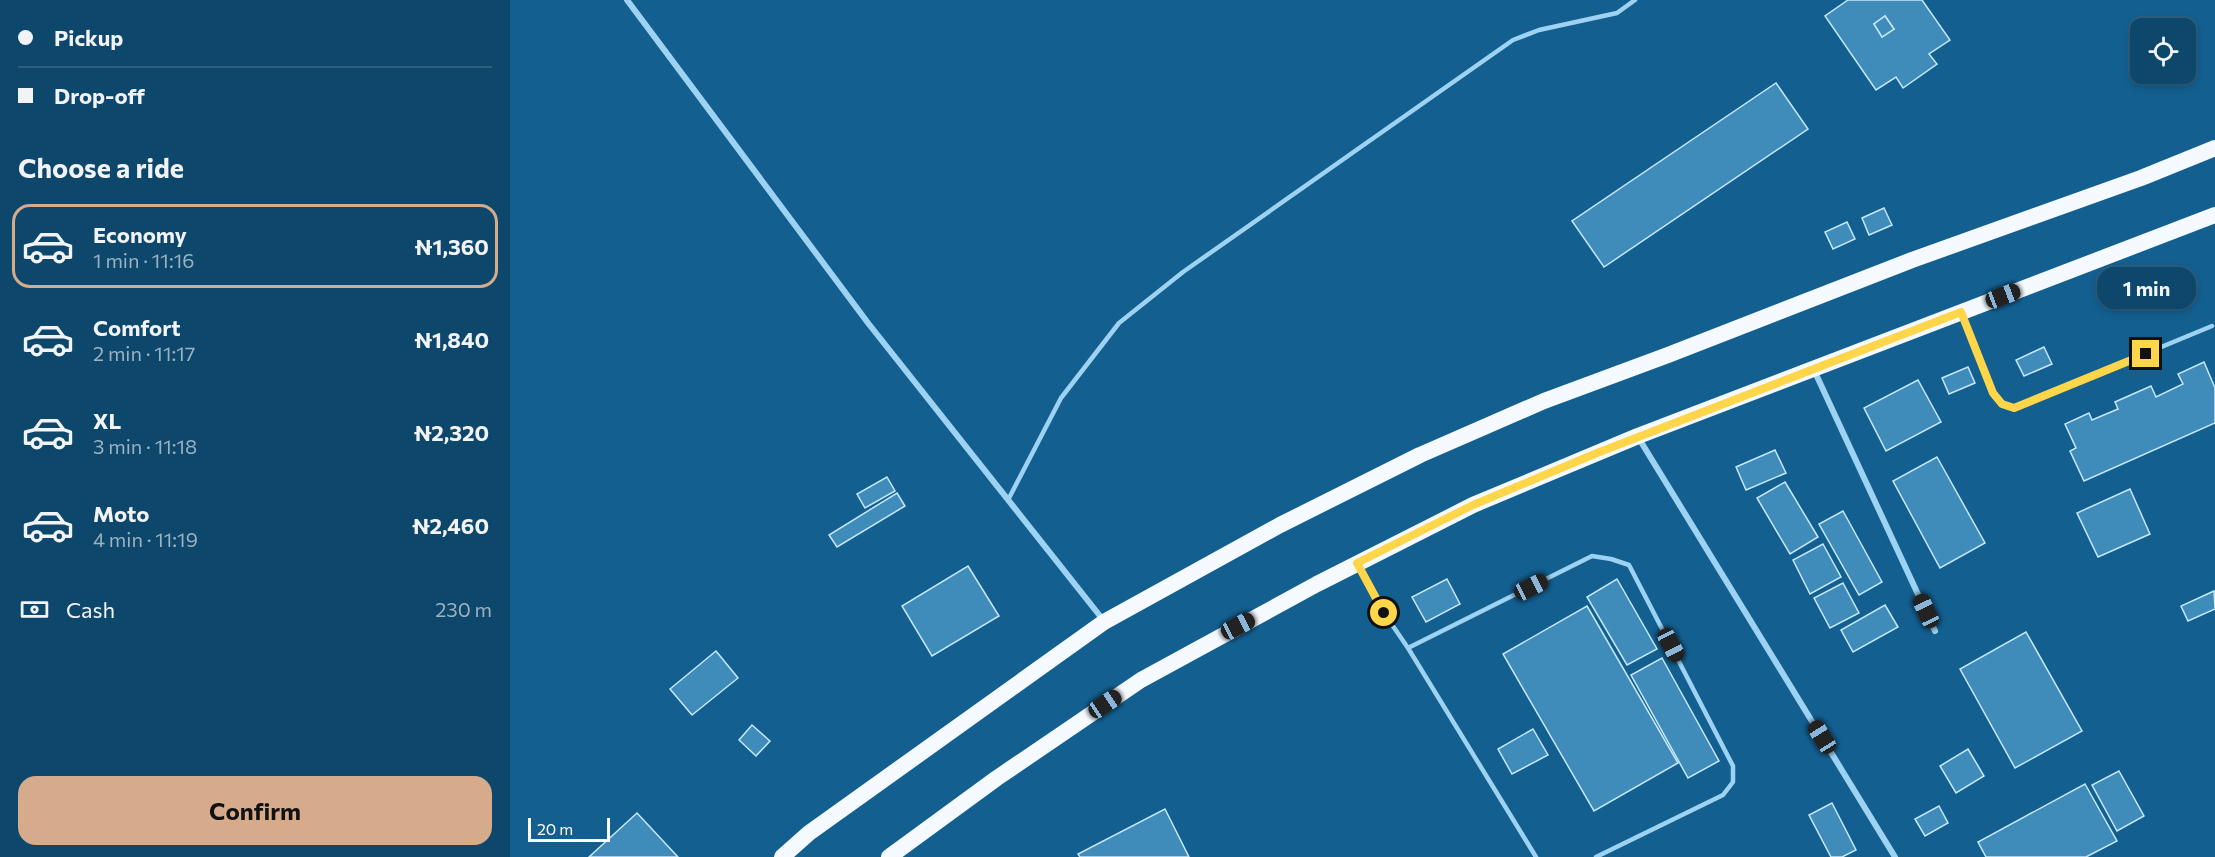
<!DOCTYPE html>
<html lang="en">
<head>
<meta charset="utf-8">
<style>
	body { margin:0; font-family:Commissioner,sans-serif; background:#174e72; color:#f1f3f6; height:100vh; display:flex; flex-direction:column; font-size:22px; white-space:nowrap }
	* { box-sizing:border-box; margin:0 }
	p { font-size:20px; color:#9bb2c2 }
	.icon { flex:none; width:33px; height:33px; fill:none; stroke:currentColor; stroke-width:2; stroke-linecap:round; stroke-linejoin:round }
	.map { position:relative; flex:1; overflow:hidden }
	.panel { display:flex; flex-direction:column; background:#0e476c; width:510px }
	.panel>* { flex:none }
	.hud { display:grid; align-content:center; height:132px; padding:0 18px; background:#0e476c }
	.fabs { position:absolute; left:1620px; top:18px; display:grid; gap:12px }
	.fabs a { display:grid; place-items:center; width:66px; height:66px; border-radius:12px; background:#0e476c; box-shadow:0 3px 9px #0003,0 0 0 2px #2e5f7f; font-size:30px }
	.scale { position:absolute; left:18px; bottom:15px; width:82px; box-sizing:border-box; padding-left:6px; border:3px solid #fff; border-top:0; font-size:16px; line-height:21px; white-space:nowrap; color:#fff; -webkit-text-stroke:4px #135f90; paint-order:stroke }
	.end { position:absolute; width:27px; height:27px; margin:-14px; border:8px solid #ffd54a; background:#111; box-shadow:0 0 0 3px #111 }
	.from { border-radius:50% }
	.bubble { position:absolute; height:42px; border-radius:18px; background:#0e476c; box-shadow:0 3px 9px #0003,0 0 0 2px #2e5f7f; font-size:20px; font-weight:700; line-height:42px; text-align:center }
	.car { position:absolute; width:18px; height:36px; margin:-18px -9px; border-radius:8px; box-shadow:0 0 4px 2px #0007; background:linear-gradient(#222 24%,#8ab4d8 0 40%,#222 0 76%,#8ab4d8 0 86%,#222 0) }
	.hud b { display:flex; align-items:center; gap:21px; height:57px; font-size:22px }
	.hud b+b { border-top:2px solid #2e5f7f }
	.hud i { width:15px; height:15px; background:#f1f3f6 }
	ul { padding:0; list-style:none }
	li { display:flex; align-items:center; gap:18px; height:84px; margin:0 12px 9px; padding:0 6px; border:3px solid transparent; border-radius:18px }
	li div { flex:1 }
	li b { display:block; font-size:22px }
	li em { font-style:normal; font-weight:700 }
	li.active { border-color:#d6ab8b }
	li>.icon { width:54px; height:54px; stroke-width:1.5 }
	h2 { padding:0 18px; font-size:27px; line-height:72px }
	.pay { display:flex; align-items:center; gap:15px; height:66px; padding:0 18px; font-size:22px }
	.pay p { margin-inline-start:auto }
	.action { display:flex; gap:12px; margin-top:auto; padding:12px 18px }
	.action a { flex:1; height:69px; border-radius:18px; background:#d6ab8b; color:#111; font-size:24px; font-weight:700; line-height:69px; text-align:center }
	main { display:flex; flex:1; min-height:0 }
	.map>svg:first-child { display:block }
	.building { fill:#3f8bba; stroke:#c5e8fc; stroke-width:1.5; fill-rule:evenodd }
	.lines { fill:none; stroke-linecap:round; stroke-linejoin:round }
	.service { stroke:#9ed2f2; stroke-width:4.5 }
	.minor { stroke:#9ed2f2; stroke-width:6 }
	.trunk { stroke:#f4faff; stroke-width:16 }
	.route { stroke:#ffd54a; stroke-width:8 }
</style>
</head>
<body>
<main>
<section class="panel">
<div class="hud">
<b><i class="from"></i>Pickup</b>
<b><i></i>Drop-off</b>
</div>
<h2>Choose a ride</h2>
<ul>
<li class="active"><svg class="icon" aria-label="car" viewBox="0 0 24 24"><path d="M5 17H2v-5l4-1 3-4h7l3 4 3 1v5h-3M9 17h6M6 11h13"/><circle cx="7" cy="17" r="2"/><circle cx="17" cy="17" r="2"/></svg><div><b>Economy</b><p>1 min · 11:16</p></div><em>₦1,360</em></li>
<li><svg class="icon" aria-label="car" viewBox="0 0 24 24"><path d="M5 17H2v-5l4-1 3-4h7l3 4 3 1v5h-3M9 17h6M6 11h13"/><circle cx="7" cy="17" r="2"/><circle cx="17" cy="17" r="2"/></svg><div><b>Comfort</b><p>2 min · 11:17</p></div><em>₦1,840</em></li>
<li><svg class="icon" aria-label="car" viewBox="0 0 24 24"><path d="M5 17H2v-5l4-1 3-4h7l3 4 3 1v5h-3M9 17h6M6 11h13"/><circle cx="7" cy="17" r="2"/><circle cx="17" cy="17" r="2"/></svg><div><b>XL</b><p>3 min · 11:18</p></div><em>₦2,320</em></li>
<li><svg class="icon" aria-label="car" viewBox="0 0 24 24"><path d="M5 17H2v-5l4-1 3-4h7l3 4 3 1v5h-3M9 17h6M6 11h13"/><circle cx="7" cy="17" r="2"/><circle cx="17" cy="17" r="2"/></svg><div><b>Moto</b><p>4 min · 11:19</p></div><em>₦2,460</em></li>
</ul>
<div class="pay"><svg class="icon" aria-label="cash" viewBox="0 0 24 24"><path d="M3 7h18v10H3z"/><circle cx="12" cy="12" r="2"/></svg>Cash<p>230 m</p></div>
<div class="action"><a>Confirm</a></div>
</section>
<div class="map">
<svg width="1705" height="857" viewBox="0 0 1705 857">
	<rect width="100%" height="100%" fill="#135f90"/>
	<!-- building -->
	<g class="building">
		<path d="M1338,0H1412L1440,40L1419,54L1427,64L1393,88L1386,77L1366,90L1315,16ZM1375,16L1384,29L1372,37L1364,24Z"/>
		<polygon points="1375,16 1384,29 1372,37 1364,24"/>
		<polygon points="1266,83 1298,129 1094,267 1062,221"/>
		<polygon points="1374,208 1382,225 1359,235 1352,218"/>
		<polygon points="1337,222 1345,239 1323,249 1315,232"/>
		<polygon points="1534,347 1542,364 1514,376 1506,360"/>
		<polygon points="1694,362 1705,388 1705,423 1574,481 1560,451 1566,448 1555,424 1579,413 1582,420 1608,409 1605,402 1641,386 1646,397 1673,384 1668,374"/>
		<polygon points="1458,367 1465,383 1439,394 1432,378"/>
		<polygon points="1408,380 1431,422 1376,451 1354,408"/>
		<polygon points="1265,450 1276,473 1236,490 1226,467"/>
		<polygon points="1427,457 1475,543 1430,568 1383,481"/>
		<polygon points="377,477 385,491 355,508 347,494"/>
		<polygon points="1275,482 1308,537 1280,554 1247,498"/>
		<polygon points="1620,489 1640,534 1588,557 1567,513"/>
		<polygon points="387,493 395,506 327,547 319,535"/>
		<polygon points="1333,511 1372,582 1349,595 1309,524"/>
		<polygon points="1313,544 1331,577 1300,594 1283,560"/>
		<polygon points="458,566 489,616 422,656 392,606"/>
		<polygon points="937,579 950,604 916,622 902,597"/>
		<polygon points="1107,579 1147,649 1117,665 1077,597"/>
		<polygon points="1333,583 1349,613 1320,628 1304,598"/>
		<polygon points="1704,591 1705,609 1678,621 1671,606"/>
		<polygon points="1375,605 1388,627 1343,652 1331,630"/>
		<polygon points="1077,606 1168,763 1084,811 993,654"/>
		<polygon points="1516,632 1572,731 1505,768 1450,669"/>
		<polygon points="206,651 228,678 182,715 160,689"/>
		<polygon points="1152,658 1209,761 1178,778 1121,675"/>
		<polygon points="242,725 260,741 246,756 229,740"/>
		<polygon points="1023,729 1038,755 1002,774 988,749"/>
		<polygon points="1458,749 1474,776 1446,793 1430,766"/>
		<polygon points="1609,771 1634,816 1607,831 1582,785"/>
		<polygon points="1575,784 1607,841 1576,857 1476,857 1468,842"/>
		<polygon points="1322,803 1346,850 1332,857 1321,857 1299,815"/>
		<polygon points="1429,806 1438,823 1415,836 1405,819"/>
		<polygon points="655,809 679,857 570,857 568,854"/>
		<polygon points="127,813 168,857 79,857"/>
	</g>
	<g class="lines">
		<!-- service -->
		<g class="service">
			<polyline points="1452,315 1483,393 1492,404 1504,408 1702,326"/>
			<polyline points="498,500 551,398 609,323 673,272 1003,40 1029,30 1107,13 1125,0"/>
			<polyline points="850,567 874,613 898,648 1026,857"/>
			<polyline points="898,648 1082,556 1101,559 1119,565 1223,766 1223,782 1213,795 1086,857"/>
		</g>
		<!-- minor -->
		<g class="minor">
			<polyline points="117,0 358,323 594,621"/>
			<polyline points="1304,370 1425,631"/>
			<polyline points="1128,437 1385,857"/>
		</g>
		<!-- trunk -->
		<g class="trunk">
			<polyline points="272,857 299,833 594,622 770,525 910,455 1034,401 1158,355 1402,260 1631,178 1705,148"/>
			<polyline points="379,857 487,778 631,680 807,584 963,505 1128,436 1705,215"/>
		</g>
	</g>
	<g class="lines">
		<!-- route -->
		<polyline class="route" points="874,613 847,563 963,505 1087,453 1451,312 1483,393 1492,404 1504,408 1636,354"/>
	</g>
</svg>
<div class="fabs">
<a><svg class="icon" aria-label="locate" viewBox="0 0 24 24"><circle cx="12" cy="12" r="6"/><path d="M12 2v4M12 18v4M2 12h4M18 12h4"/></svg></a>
</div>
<div class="scale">20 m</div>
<i class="end from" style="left:874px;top:613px"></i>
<i class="end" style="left:1636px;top:354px"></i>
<div class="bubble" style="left:1587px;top:267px;width:99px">1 min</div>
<i class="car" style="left:1493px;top:296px;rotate:69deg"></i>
<i class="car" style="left:1021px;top:587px;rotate:63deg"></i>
<i class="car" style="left:1416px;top:611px;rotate:335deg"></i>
<i class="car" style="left:728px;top:626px;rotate:62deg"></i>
<i class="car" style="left:1161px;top:645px;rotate:152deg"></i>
<i class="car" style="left:595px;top:704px;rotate:56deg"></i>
<i class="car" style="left:1312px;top:737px;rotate:328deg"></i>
</div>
</main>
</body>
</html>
